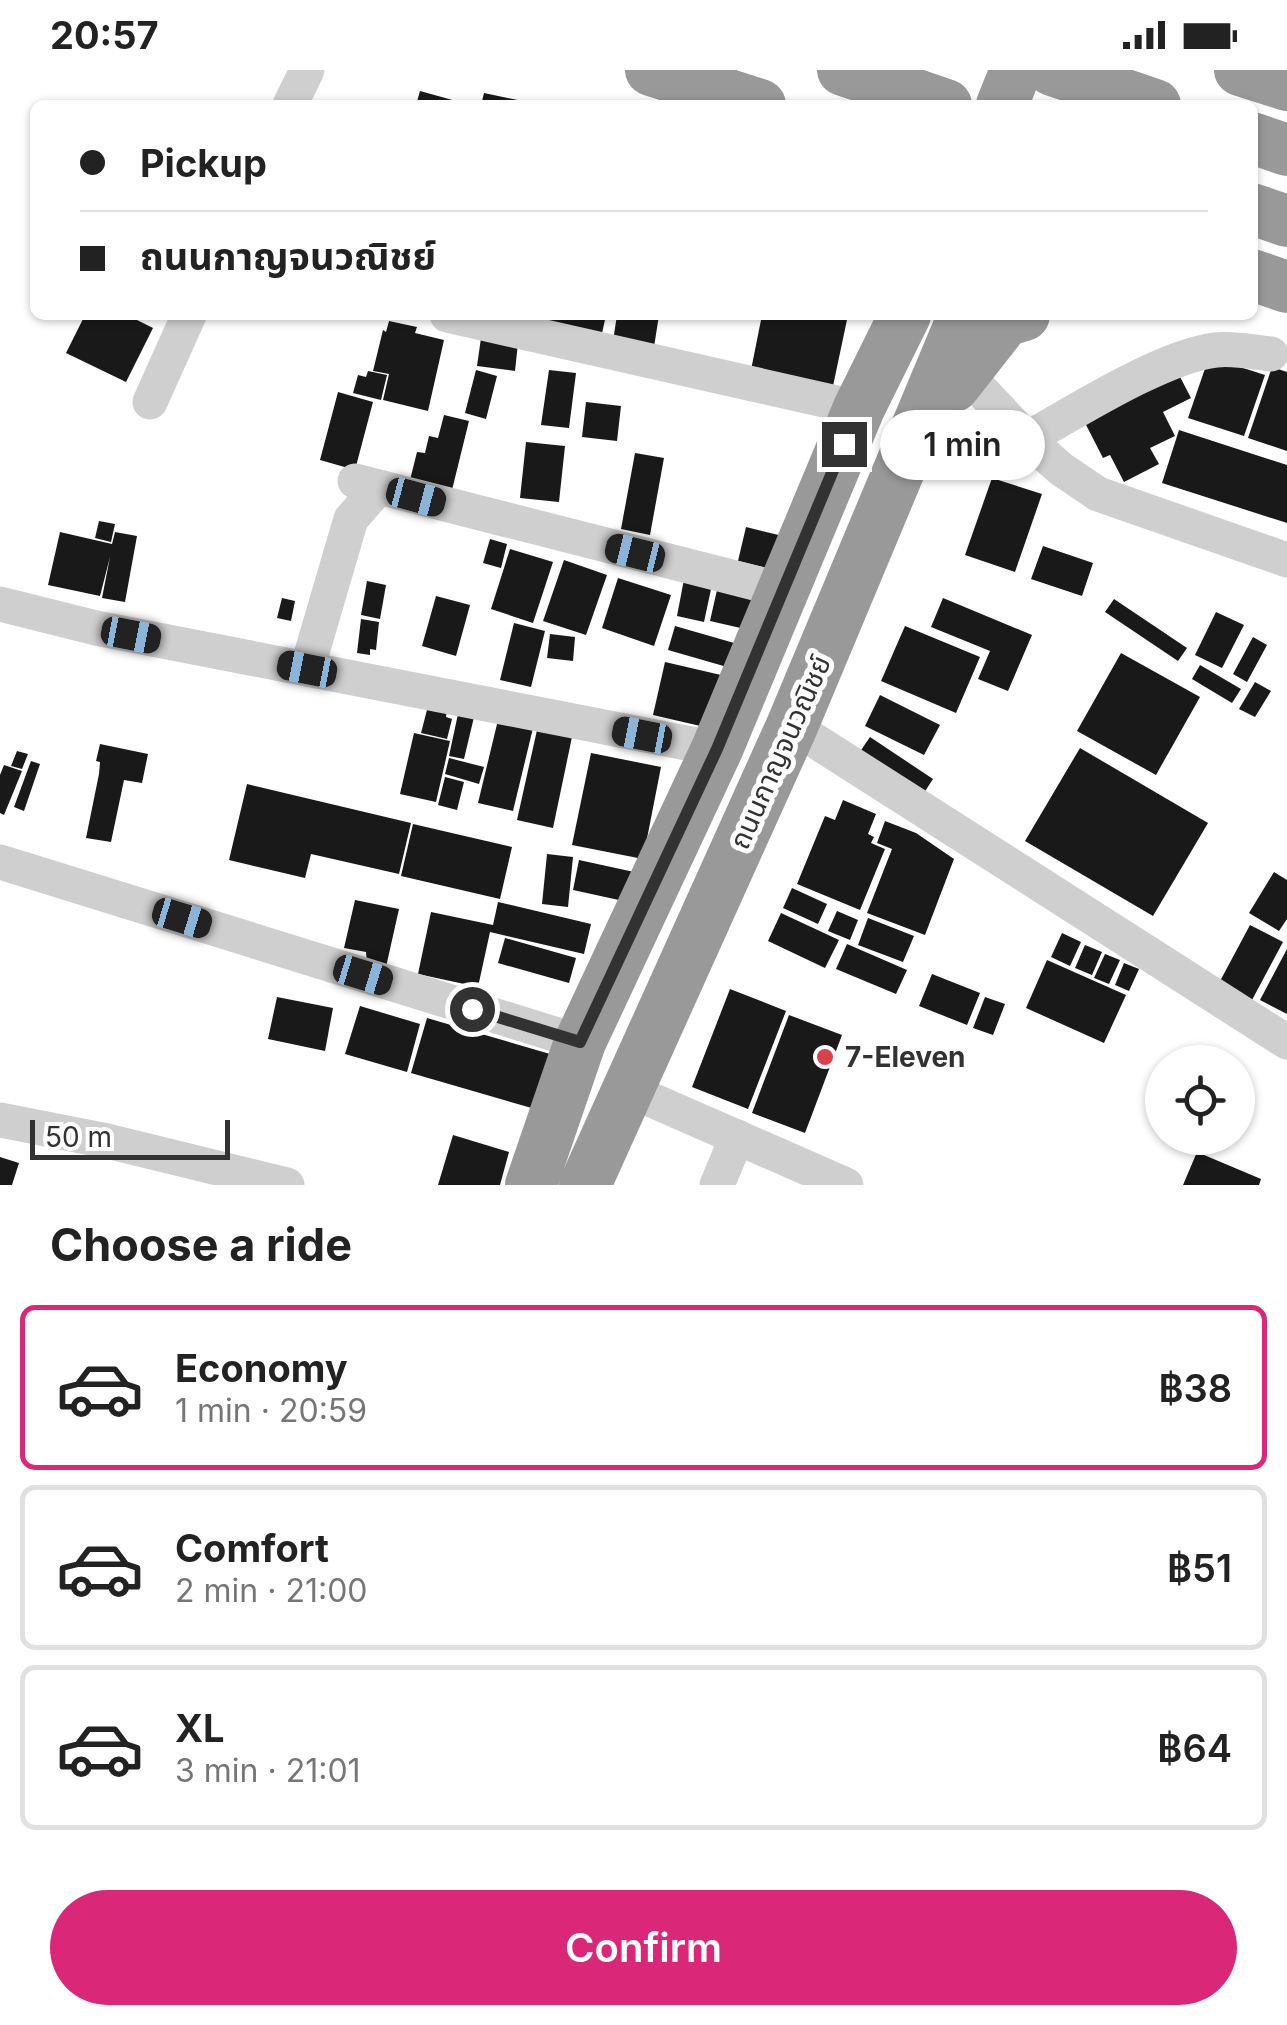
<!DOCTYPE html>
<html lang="en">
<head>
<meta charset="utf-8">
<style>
	body { margin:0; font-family:Inter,"Noto Sans Thai",sans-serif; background:#f2f2f2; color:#222; height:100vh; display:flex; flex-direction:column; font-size:38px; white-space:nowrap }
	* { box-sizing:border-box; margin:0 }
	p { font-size:32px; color:#767676 }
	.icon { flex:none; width:55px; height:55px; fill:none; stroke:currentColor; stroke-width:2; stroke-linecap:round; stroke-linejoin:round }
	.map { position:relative; height:1115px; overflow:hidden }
	.details { display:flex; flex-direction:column; background:#fff; flex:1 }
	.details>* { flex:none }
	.guide { position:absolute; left:30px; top:30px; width:1228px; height:220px; border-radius:15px; box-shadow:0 2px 8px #0004; display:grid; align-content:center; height:220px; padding:0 50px; background:#fff }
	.controls { position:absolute; left:1145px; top:975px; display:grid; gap:20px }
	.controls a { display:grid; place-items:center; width:110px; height:110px; border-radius:50%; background:#fff; box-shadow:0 2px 8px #0004; font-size:50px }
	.scale { position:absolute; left:30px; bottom:25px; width:200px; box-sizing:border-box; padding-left:10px; border:5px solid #323232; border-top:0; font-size:28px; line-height:35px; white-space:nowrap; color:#323232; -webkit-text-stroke:8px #fff; paint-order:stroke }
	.end { position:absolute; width:45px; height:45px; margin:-22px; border:12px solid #323232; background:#fff; box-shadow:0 0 0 5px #fff }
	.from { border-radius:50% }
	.bubble { position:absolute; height:70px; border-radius:35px; background:#fff; box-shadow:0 2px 8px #0004; font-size:32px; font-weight:600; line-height:70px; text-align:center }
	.car { position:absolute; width:30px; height:60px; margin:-30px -15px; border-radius:12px; box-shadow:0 0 8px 2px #0007; background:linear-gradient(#222 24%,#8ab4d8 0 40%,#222 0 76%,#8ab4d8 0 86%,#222 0) }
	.guide b { display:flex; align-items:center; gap:35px; height:95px; font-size:38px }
	.guide b+b { border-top:2px solid #e0e0e0 }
	.guide i { width:25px; height:25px; background:#222 }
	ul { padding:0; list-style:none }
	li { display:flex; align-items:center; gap:30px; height:165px; margin:0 20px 15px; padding:0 30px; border:5px solid #e0e0e0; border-radius:15px }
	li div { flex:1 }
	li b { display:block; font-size:38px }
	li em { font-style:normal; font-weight:600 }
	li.active { border-color:#db2777 }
	li>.icon { width:90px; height:90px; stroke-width:1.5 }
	h2 { padding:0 50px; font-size:45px; line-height:120px }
	.cta { display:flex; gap:20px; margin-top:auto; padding:20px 50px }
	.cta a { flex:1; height:115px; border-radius:60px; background:#db2777; color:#fff; font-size:40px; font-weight:600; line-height:115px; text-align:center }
	.status { display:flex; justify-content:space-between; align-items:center; height:70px; padding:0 50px; background:#fff; direction:ltr }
	.status svg { height:28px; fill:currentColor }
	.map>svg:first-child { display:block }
	.building { fill:#191919 }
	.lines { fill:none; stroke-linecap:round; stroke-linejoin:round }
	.minor { stroke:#cfcfcf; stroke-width:35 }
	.highway { stroke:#999; stroke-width:52 }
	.highway-bridge { stroke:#999; stroke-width:52 }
	.route { stroke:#323232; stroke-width:12 }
	.poi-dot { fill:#da4249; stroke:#fff; stroke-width:4 }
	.labels { text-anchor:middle; stroke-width:10; stroke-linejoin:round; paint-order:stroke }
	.street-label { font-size:28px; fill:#323232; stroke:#fff }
	.poi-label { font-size:28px; font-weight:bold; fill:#323232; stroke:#fff; text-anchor:start }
</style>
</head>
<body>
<div class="status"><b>20:57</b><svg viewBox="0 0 49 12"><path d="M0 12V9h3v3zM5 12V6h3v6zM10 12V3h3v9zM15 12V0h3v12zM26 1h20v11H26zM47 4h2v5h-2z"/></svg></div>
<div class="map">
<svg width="1287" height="1115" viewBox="0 0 1287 1115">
	<rect width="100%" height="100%" fill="#fff"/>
	<!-- building -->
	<g class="building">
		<polygon points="420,21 456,31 454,35 416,35"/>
		<polygon points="484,23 532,33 532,35 481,35"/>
		<polygon points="85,245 127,245 153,258 126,312 66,283"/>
		<polygon points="540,245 606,245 601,268 538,256"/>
		<polygon points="617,245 659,245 654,277 613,271"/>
		<polygon points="762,245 848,245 833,316 751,300"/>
		<polygon points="389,251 417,257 415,263 444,270 428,341 383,330 389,304 373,301 383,260 386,262"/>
		<polygon points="481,268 518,273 515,301 477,296"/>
		<polygon points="1209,287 1265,305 1244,366 1188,348"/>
		<polygon points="1272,297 1287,302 1287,381 1248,368"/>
		<polygon points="476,300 497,306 486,349 465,343"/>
		<polygon points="549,300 576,303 569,358 541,355"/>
		<polygon points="368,301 387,305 381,330 353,323 358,305 366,307"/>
		<polygon points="1177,301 1191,328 1163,342 1175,366 1150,378 1159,394 1124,412 1110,385 1103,388 1083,349"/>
		<polygon points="338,322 373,332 355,400 320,390"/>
		<polygon points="586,332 621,336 617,371 582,367"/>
		<polygon points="444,345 469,351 452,420 410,410 417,382 425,383 429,366 438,368"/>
		<polygon points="1179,360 1287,395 1287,453 1162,413"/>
		<polygon points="526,372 565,376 559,432 520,428"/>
		<polygon points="635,383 664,388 650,465 621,459"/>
		<polygon points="992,408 1042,424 1015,502 965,485"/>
		<polygon points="99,451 115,454 111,472 95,468"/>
		<polygon points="746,457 791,468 783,502 738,491"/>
		<polygon points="60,462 112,474 115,462 137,466 125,532 102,528 110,487 100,526 48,515"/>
		<polygon points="490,469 507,474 501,498 483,493"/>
		<polygon points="1043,476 1093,493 1082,526 1031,509"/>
		<polygon points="510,479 553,492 533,553 491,539"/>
		<polygon points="564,490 607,505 586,565 543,551"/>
		<polygon points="685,504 713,510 704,552 677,546"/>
		<polygon points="618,508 671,525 654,576 602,558"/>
		<polygon points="367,511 386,515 380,549 361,545"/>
		<polygon points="719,511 754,520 745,559 710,551"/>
		<polygon points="436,526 470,535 456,586 422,576"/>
		<polygon points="282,528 295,531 291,551 277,548"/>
		<polygon points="943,528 1032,565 1008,621 978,609 990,581 931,557"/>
		<polygon points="1114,529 1187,578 1178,591 1105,542"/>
		<polygon points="1216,542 1244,555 1222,598 1195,585"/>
		<polygon points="361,549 379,552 376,580 370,579 370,585 357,583"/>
		<polygon points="514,553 545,561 531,617 500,610"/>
		<polygon points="675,556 748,577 741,601 668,580"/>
		<polygon points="905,556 980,587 956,643 881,611"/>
		<polygon points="550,564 575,567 573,591 547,588"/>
		<polygon points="1253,567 1267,575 1247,612 1233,604"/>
		<polygon points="1121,583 1200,627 1156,705 1077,661"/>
		<polygon points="665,592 721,605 709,658 653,645"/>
		<polygon points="1200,595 1241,619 1232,633 1192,609"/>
		<polygon points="1255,612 1271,621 1255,647 1239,639"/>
		<polygon points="880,625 940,655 924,685 865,656"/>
		<polygon points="428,636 447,640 446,647 452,649 447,669 421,663"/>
		<polygon points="458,644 474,647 464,689 449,686"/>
		<polygon points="498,650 533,658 513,741 478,733"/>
		<polygon points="537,660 572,667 553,758 517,750"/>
		<polygon points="414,663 450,671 436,732 400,724"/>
		<polygon points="870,667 933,709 920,729 857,686"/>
		<polygon points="100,674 148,684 142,713 124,710 111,772 86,768 99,704 100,692 96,691"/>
		<polygon points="1080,678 1208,753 1153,846 1025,771"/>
		<polygon points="17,681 28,684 22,699 11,696"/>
		<polygon points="591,683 661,697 643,789 572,775"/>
		<polygon points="449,688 484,697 479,714 445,704"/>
		<polygon points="31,691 40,694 24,741 14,737"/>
		<polygon points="4,695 22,701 4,745 0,743 0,705"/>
		<polygon points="445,707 464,712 457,740 438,735"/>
		<polygon points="247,714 411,753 399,804 311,784 305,808 229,790"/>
		<polygon points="843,730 876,744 868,764 874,767 871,773 885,779 860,840 797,814 825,746 835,750"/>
		<polygon points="885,751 916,763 954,789 925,865 867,843 892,779 877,773"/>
		<polygon points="413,754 512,777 500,829 401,806"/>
		<polygon points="547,784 573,787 568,837 542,834"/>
		<polygon points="579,790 634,802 628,832 573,820"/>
		<polygon points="1274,802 1287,810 1287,849 1279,861 1249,843"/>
		<polygon points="792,818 827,834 818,854 783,838"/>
		<polygon points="355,830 399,839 386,897 367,893 366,882 344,878"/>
		<polygon points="498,832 591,854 584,884 490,862 478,917 418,904 431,842 493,855"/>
		<polygon points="837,841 858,850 850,870 828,861"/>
		<polygon points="781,843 839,870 825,898 768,871"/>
		<polygon points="868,848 914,866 903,892 858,875"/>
		<polygon points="1250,855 1283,872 1252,930 1219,913"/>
		<polygon points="1062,863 1081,872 1070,896 1051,887"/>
		<polygon points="505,868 576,888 569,913 498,893"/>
		<polygon points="847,874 907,900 896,924 836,899"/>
		<polygon points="1085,875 1102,882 1092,905 1075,898"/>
		<polygon points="1287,879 1287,944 1260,930"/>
		<polygon points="1105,884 1120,890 1109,914 1094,908"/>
		<polygon points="1047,890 1126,925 1104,973 1026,938"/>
		<polygon points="1124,893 1139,899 1129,921 1115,915"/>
		<polygon points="932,904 980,923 967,955 919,936"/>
		<polygon points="730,919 786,941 748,1039 692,1017"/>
		<polygon points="277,927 333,938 325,981 268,969"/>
		<polygon points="985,927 1005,934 993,965 973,958"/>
		<polygon points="360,936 420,954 407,1002 345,984"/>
		<polygon points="789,945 842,965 805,1063 752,1043"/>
		<polygon points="427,948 550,984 535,1039 411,1003"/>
		<polygon points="453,1065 509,1082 500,1115 438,1115"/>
		<polygon points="1197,1082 1261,1109 1259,1115 1183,1115"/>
		<polygon points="0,1087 19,1093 12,1115 0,1115"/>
	</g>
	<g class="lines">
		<!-- minor -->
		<g class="minor">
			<polyline points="290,35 307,0"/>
			<polyline points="447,245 859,338"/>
			<polyline points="965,303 1027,369 1061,399 1098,424 1287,490"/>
			<polyline points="150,332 189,245"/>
			<path d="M1027,369C1075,342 1163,286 1216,280C1234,278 1253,282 1271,284"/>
			<polyline points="355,411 782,520"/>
			<polyline points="0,534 96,558 717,679"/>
			<polyline points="307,599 351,449 379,417"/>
			<polyline points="792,656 1287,972"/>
			<polyline points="0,792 580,972"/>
			<polyline points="629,1020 846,1115"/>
			<polyline points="0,1050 107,1071 287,1115"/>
			<polyline points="717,1115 737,1067"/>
		</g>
		<!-- highway -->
		<g class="highway">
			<polyline points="651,0 760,35"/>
			<polyline points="1240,0 1287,15"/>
			<polyline points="1002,35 1016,0"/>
			<polyline points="1252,68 1287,80"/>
			<polyline points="1252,139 1287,151"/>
			<polyline points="1252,205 1287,217"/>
			<polyline points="954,316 1005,251 1024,245"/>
			<polyline points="531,1115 580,972 717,679 859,338 905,245"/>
			<polyline points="585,1115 792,656 964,245"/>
		</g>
		<!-- highway-bridge -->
		<g class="highway-bridge">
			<polyline points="843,0 946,35"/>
			<polyline points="1052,0 1155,35"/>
		</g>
	</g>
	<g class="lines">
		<!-- route -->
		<polyline class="route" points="472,939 580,972 717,679 844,374"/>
	</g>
	<!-- markers -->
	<circle class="poi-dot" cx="825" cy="987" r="10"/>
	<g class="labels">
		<!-- street labels -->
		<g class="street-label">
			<text transform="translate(780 682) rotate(-66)" y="10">ถนนกาญจนวณิชย์</text>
		</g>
		<!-- poi labels -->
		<g class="poi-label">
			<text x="845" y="997">7-Eleven</text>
		</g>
	</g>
</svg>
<div class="controls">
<a><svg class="icon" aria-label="locate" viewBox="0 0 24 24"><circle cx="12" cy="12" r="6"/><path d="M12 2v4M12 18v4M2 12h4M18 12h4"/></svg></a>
</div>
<div class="scale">50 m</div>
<i class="end from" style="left:472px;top:939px"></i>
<i class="end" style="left:844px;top:374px"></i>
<div class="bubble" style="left:880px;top:340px;width:165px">1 min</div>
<i class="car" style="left:416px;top:427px;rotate:105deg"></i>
<i class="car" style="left:635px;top:483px;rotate:284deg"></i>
<i class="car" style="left:131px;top:565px;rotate:101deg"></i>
<i class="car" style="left:307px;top:599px;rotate:281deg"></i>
<i class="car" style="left:642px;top:665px;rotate:281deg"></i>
<i class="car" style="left:182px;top:848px;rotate:107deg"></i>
<i class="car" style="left:363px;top:905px;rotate:107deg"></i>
<div class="guide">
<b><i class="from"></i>Pickup</b>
<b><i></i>ถนนกาญจนวณิชย์</b>
</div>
</div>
<section class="details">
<h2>Choose a ride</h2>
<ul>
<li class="active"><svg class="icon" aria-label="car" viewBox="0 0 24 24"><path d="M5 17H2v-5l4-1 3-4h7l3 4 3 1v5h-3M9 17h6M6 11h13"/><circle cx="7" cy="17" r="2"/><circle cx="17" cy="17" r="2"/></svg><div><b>Economy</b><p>1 min · 20:59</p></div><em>฿38</em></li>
<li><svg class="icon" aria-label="car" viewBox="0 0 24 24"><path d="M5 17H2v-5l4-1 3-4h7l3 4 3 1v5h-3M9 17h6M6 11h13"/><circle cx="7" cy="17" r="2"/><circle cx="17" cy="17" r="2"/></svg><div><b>Comfort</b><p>2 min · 21:00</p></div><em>฿51</em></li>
<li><svg class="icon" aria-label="car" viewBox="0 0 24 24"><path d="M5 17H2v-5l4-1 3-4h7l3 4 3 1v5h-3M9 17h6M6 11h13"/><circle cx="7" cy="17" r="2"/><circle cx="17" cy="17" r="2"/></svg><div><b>XL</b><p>3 min · 21:01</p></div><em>฿64</em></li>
</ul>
<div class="cta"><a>Confirm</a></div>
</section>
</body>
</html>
